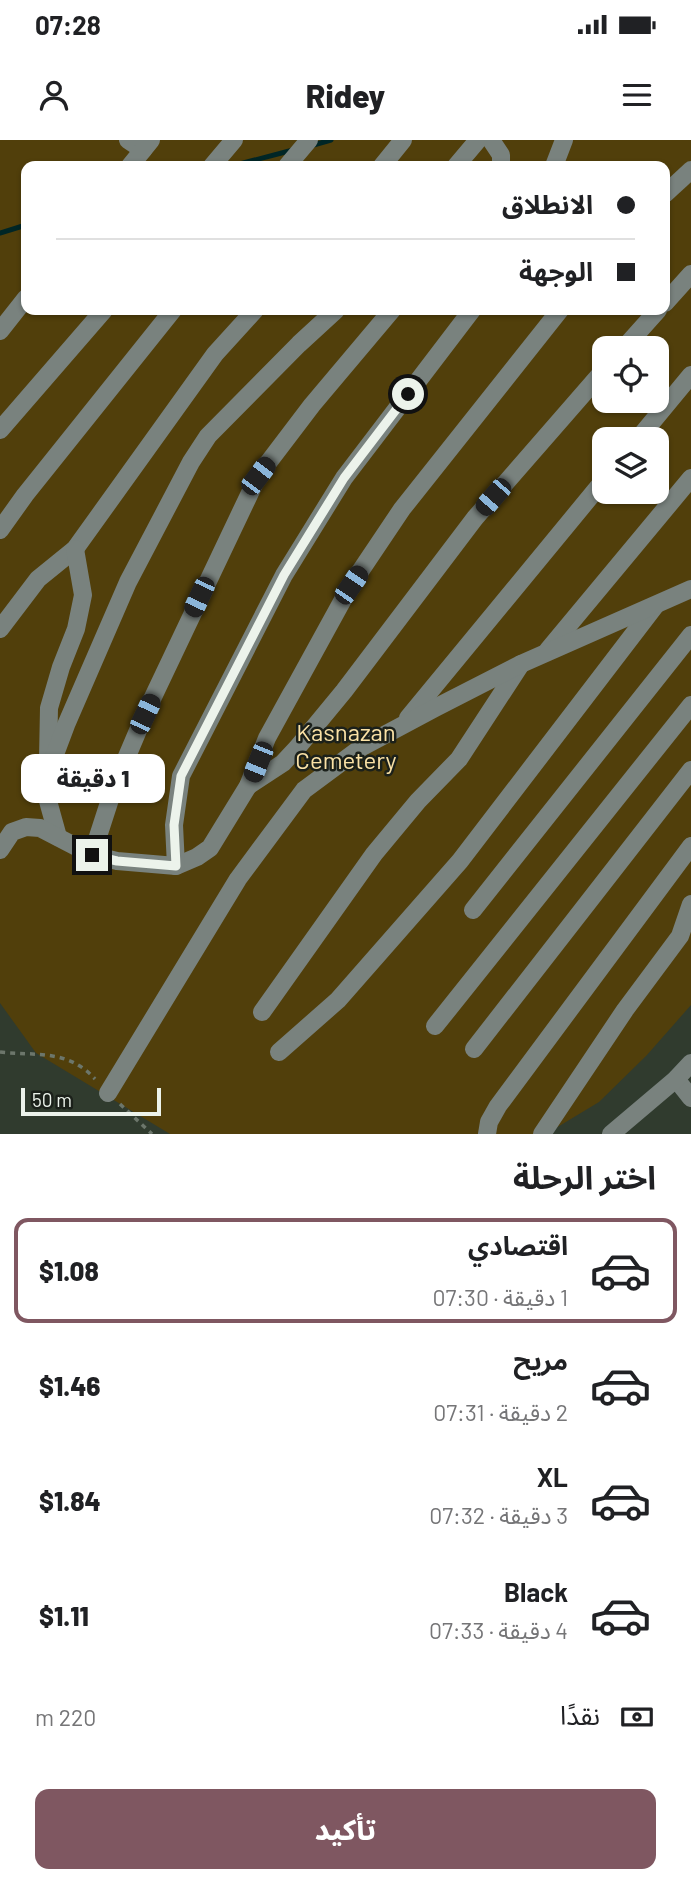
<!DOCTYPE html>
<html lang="ar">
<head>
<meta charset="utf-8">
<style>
	body { margin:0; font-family:Barlow,"Noto Sans Arabic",sans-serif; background:#f6f6f6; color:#202124; direction:rtl; height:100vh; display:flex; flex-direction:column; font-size:26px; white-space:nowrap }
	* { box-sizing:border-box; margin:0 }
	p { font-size:23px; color:#757577 }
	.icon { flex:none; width:38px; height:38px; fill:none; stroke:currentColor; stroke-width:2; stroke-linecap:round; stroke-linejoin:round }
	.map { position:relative; height:994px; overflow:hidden; direction:ltr }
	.panel { display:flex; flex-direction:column; background:#fff; flex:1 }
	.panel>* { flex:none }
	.guide { position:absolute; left:21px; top:21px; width:649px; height:154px; border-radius:14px; box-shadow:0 2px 5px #0004; direction:rtl; display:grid; align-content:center; height:154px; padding:0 35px; background:#fff }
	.controls { position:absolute; left:592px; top:196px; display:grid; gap:14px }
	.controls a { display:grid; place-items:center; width:77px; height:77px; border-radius:14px; background:#fff; box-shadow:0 2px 5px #0004; font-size:35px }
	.scale { position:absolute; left:21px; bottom:18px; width:140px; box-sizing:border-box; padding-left:7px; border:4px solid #ecf3eb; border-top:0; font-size:19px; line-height:24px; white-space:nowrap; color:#ecf3eb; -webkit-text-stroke:5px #1b201a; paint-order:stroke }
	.end { position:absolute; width:32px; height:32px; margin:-16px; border:9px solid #ecf3eb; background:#111; box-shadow:0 0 0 4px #111 }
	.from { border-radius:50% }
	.bubble { position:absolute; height:49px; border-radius:14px; background:#fff; box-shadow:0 2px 5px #0004; font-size:23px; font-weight:800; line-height:49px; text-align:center; direction:rtl }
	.car { position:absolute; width:21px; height:42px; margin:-21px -10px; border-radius:9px; box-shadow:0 0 5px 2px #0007; background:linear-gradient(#222 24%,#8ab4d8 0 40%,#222 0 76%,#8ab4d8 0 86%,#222 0) }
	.guide b { display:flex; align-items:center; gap:24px; height:66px; font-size:26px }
	.guide b+b { border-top:2px solid #e0e0e0 }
	.guide i { width:18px; height:18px; background:#202124 }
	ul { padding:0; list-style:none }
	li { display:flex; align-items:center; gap:21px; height:105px; margin:0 14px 10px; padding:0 21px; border:4px solid transparent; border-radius:14px }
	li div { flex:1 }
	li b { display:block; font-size:26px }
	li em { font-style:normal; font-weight:800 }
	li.current { border-color:#7f5761 }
	li>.icon { width:63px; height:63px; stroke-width:1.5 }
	h2 { padding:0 35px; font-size:32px; line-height:84px }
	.pay { display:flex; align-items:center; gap:18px; height:77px; padding:0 35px; font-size:26px }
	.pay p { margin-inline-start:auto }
	.cta { display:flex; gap:14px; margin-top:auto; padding:14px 35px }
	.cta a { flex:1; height:80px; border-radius:14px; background:#7f5761; color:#fff; font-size:28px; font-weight:800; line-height:80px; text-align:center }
	.status { display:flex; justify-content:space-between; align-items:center; height:49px; padding:0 35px; background:#fff; direction:ltr }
	.status svg { height:19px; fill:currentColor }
	header { display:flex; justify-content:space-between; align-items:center; height:91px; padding:0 35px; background:#fff; font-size:32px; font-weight:800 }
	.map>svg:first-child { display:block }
	.green { fill:#513f0b; fill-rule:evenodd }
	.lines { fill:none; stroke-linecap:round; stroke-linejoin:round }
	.stream { stroke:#002626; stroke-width:5 }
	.path { stroke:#6c766b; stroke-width:3.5; stroke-dasharray:5 5; stroke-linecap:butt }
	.minor { stroke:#79827e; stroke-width:18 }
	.route { stroke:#ecf3eb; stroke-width:9 }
	.labels { text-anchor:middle; stroke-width:5; stroke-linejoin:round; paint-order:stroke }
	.park-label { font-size:24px; fill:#fbe2a6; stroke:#1b201a }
</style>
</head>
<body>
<div class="status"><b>07:28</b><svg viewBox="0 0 49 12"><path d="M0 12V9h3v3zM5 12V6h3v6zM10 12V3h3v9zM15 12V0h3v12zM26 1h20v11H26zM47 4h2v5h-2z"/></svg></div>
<header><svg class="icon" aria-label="menu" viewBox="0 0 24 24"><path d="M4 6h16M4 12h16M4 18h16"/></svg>Ridey<svg class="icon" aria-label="person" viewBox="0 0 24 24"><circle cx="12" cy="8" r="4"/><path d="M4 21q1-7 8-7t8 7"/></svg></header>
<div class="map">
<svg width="691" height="994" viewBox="0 0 691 994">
	<rect width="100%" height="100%" fill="#303b2e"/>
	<!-- green -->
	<path class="green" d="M0,0H691V865L647,915L599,962L546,994H170L36,913L0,863ZM26,26H665V170H26ZM604,208H656V261H604ZM604,299H656V352H604Z"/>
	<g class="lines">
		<!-- stream -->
		<g class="stream">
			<polyline points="310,6 331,0"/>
			<polyline points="232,26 293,10"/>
			<polyline points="0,93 26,85"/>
		</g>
		<!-- path -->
		<g class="path">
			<path d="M0,912C36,916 68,909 95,939"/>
			<polyline points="120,964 152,994"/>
		</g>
		<!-- minor -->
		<g class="minor">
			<polyline points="128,0 143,10"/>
			<polyline points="491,0 501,15 501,26"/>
			<polyline points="130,26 151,0"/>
			<polyline points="212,26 234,0"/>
			<polyline points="287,26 309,0"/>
			<polyline points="382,26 403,0"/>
			<polyline points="456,26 478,0"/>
			<polyline points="554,26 564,0"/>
			<polyline points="665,54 691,30"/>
			<polyline points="665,163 691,134"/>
			<polyline points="0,191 26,158"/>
			<polyline points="624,208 658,170"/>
			<polyline points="0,290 104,170"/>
			<polyline points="638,299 691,235"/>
			<polyline points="0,390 25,355 173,170"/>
			<polyline points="0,489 38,439 75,409 215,214 255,170"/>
			<polyline points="548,510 691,338"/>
			<polyline points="408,578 604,340"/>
			<polyline points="48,619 49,568 61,527 76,489 83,455 75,409"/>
			<polyline points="248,646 283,623 297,608 344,551 475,378 604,230"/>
			<polyline points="58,697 48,661 48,633 66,585 128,442 191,322 208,296 299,204 336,170"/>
			<polyline points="0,710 12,692 26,687 40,688 92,715 117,721 176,726 197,717 210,708 248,646 267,598 351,445 402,369 560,170"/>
			<polyline points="92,715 114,647 145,574 258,336 312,265 392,170"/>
			<polyline points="176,726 174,685 181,636 284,435 344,338 472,170"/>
			<polyline points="473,770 691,495"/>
			<polyline points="262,872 374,714 418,661 459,619 521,524"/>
			<polyline points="435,886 691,565"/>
			<polyline points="474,909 691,630"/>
			<polyline points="279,912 338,860 460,721 655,466"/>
			<polyline points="676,939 691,958"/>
			<polyline points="108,953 238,739 304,650 362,607 435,568 521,524 691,449"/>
			<polyline points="487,994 489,982 498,966 691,706"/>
			<polyline points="542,994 625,870 680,796 691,764"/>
			<polyline points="611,994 676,939 691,923"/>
		</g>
	</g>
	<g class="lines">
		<!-- route -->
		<polyline class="route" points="92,715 117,721 176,726 174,685 181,636 284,435 344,338 408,254"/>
	</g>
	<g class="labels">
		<!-- park labels -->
		<g class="park-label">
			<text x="346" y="601">Kasnazan<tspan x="346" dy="28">Cemetery</tspan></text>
		</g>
	</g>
</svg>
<div class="controls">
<a><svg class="icon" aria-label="locate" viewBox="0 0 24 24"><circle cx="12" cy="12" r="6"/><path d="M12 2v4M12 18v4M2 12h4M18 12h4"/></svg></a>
<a><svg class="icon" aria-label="layers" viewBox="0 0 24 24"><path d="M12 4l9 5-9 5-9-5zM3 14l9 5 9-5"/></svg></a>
</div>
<div class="scale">50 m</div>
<i class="end from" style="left:408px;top:254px"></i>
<i class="end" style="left:92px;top:715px"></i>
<div class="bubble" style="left:21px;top:614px;width:144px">1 دقيقة</div>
<i class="car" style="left:258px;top:336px;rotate:37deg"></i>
<i class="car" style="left:493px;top:357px;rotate:221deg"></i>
<i class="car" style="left:351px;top:445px;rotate:34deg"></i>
<i class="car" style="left:199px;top:457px;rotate:205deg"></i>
<i class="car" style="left:145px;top:574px;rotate:25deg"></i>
<i class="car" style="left:258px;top:622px;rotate:202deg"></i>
<div class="guide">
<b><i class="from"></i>الانطلاق</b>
<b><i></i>الوجهة</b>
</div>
</div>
<section class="panel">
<h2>اختر الرحلة</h2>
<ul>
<li class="current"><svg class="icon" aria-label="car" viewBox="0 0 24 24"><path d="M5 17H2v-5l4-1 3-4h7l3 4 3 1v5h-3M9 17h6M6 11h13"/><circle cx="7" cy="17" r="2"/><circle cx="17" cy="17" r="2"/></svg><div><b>اقتصادي</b><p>1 دقيقة · 07:30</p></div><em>$1.08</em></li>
<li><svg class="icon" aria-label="car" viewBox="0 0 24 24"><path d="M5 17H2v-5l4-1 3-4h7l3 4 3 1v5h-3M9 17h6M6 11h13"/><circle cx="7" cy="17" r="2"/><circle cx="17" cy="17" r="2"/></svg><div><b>مريح</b><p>2 دقيقة · 07:31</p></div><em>$1.46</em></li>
<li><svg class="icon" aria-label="car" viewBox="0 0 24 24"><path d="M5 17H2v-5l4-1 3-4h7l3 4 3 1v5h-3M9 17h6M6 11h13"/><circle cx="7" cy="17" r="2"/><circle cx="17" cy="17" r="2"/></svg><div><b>XL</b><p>3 دقيقة · 07:32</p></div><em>$1.84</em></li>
<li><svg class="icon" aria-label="car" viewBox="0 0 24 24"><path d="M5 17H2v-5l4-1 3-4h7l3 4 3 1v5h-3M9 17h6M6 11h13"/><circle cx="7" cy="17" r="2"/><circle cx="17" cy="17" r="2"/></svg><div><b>Black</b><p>4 دقيقة · 07:33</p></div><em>$1.11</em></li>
</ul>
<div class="pay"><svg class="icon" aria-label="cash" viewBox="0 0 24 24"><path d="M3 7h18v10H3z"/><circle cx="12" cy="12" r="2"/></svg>نقدًا<p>220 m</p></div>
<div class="cta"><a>تأكيد</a></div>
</section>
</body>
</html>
